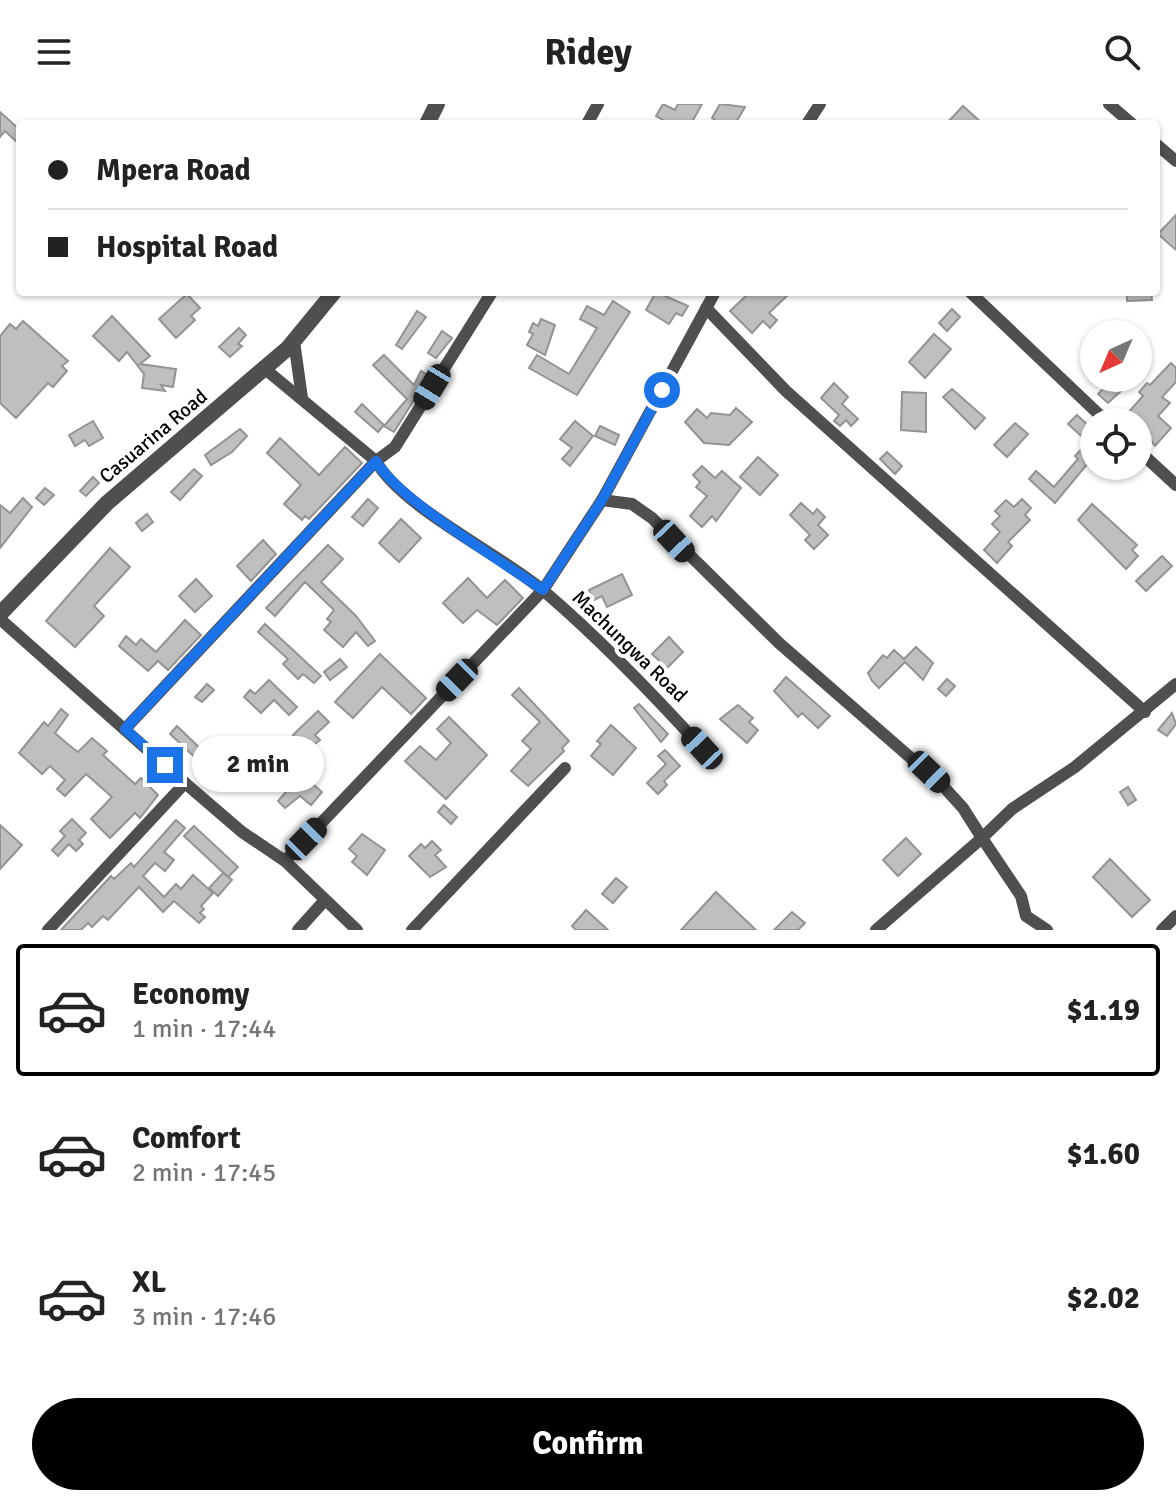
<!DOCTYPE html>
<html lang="en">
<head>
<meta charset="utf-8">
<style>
	body { margin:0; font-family:Signika,sans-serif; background:#f6f6f6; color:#222; height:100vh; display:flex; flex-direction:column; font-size:30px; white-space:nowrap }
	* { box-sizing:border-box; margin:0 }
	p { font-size:26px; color:#767676 }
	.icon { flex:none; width:44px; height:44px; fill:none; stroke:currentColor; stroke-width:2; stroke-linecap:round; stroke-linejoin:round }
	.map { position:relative; height:826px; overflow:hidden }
	.panel { display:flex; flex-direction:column; background:#fff; flex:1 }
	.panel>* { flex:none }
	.hud { position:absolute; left:16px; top:16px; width:1144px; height:176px; border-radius:8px; box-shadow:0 2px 6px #0004; display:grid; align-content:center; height:176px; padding:0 32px; background:#fff }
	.needle { width:52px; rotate:224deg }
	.fabs { position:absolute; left:1080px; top:216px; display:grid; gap:16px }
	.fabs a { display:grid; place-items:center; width:72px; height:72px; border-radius:50%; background:#fff; box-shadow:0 2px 6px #0004; font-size:40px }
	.end { position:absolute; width:36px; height:36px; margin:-18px; border:10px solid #1a73e8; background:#fff; box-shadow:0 0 0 4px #fff }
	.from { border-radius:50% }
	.bubble { position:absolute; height:56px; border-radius:28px; background:#fff; box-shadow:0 2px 6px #0004; font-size:26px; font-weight:700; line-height:56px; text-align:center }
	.car { position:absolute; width:24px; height:48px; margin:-24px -12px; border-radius:10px; box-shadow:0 0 6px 2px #0007; background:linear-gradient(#222 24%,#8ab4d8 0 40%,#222 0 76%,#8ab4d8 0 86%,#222 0) }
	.hud b { display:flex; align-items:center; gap:28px; height:76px; font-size:30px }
	.hud b+b { border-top:2px solid #e0e0e0 }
	.hud i { width:20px; height:20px; background:#222 }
	ul { padding:14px 0 0; list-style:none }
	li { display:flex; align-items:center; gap:24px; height:132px; margin:0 16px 12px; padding:0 16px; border:4px solid transparent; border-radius:8px }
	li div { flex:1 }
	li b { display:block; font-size:30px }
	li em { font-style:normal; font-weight:700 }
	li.active { border-color:#000 }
	li>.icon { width:72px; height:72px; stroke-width:1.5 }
	.primary-button { display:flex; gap:16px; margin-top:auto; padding:16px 32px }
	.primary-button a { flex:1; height:92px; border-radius:48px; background:#000; color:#fff; font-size:32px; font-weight:700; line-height:92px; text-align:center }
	header { display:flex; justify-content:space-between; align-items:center; height:104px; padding:0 32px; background:#fff; font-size:36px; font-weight:700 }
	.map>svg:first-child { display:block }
	.building { fill:#bfbfbf; stroke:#939393; stroke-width:2 }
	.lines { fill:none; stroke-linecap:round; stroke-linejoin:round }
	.minor { stroke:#4f4f4f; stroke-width:12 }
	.tertiary { stroke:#4f4f4f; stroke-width:16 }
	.route { stroke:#1a73e8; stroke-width:10 }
	.labels { text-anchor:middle; stroke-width:8; stroke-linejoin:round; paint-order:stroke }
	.street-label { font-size:20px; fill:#000; stroke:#fff }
</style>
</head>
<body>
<header><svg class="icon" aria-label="menu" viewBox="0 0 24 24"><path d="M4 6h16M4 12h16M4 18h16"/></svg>Ridey<svg class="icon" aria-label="search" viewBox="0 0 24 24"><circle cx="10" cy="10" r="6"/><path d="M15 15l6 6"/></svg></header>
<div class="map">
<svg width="1176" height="826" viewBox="0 0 1176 826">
	<rect width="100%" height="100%" fill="#fff"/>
	<!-- building -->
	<g class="building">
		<polygon points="663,0 675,6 678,0 702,0 691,20 663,20 665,17 656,12"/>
		<polygon points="720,0 745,3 735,20 721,20 712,14"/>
		<polygon points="963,2 983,20 946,20"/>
		<polygon points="0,8 20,26 20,41 5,27 0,33"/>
		<polygon points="1176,111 1176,146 1158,130"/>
		<polygon points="656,188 688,202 682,212 676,209 669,220 646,206"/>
		<polygon points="750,188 791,188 769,209 777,216 770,224 763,217 752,229 730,207"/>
		<polygon points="1127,188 1151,188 1152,196 1127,197"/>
		<polygon points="187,190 200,204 191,212 195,216 176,234 159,215"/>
		<polygon points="613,197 630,208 577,291 529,264 537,251 569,270 597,224 580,215 587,202 604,211"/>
		<polygon points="952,205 960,213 947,227 939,219"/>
		<polygon points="417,207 426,213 402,245 396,241"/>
		<polygon points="112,212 150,252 140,260 176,265 173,283 161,281 165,287 142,284 144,270 127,248 119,257 93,232"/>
		<polygon points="541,215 555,221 545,251 527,241 533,230 529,228 533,219 538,222"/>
		<polygon points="23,217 68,257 62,262 67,267 53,283 48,279 16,314 0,299 0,232 10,220 16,225"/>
		<polygon points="239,224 246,231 238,240 242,242 230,253 219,243"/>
		<polygon points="442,227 452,234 436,254 428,249"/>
		<polygon points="934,230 951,245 925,274 909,258"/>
		<polygon points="1094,238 1094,264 1081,252"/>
		<polygon points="384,251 414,281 421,267 429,272 394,328 384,322 407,295 373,261"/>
		<polygon points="1171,259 1176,264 1176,278 1162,293 1170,299 1158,312 1171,324 1155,342 1138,318 1126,311 1143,292 1139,288 1147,279 1150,281"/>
		<polygon points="1111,277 1121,287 1108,299 1098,290"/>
		<polygon points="834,279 848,293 842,300 858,315 851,322 846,316 840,322 834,317 839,311 821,294"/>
		<polygon points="952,285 985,314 975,325 943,293"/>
		<polygon points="902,288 926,289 926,328 901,326"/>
		<polygon points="362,300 384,321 378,328 355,308"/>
		<polygon points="736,304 752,318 729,341 704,339 685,318 697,305 707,314 711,309 730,311"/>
		<polygon points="1077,311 1094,327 1094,352 1055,399 1029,375 1036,367 1054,383 1078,355 1075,352 1088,338 1068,320"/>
		<polygon points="93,317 103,334 89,342 85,336 75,342 69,331"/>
		<polygon points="575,317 593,332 570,362 562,355 572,344 560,335"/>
		<polygon points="1015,319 1028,330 1007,353 994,341"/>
		<polygon points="600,322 619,331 615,341 595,332"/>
		<polygon points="240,325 247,332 232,348 211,361 205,351"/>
		<polygon points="280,334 319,371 345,343 362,359 309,415 305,412 302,416 284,400 301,381 267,349"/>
		<polygon points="887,348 902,362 895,370 880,355"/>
		<polygon points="758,353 778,371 760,391 740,373"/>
		<polygon points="702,362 715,374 722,367 741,384 716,417 712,412 702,423 690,412 707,392 696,383 700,378 693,371"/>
		<polygon points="194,365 202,372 180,396 171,388"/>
		<polygon points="93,373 99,379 86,392 80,387"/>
		<polygon points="45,384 54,391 44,401 36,394"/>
		<polygon points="23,394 32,403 0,444 0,401 10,409"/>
		<polygon points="368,395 378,404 363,422 352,413"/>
		<polygon points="1022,395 1031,404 1025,411 1030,416 1008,438 1012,442 997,459 984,446 1000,428 992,420 1000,412 995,407 1006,396 1014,403"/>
		<polygon points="801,399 813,410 817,405 825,413 818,421 828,431 814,445 805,436 810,431 790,411"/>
		<polygon points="1092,400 1137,441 1132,446 1138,452 1126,465 1078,416"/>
		<polygon points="147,410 153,418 142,427 136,419"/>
		<polygon points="401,415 421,434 399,458 379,439"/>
		<polygon points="263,436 276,450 251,477 237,462"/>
		<polygon points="328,441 343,455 321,478 356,512 375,537 368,542 356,528 343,543 324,526 331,518 327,515 334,506 305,478 275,512 266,504"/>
		<polygon points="110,444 130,463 94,502 104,512 75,543 46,517"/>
		<polygon points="1162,452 1172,462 1146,487 1136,477"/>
		<polygon points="622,470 632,491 607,503 602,492 594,496 589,486"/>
		<polygon points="468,474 487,494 505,476 523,494 497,521 477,506 463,519 443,499"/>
		<polygon points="196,475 212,492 195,508 179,492"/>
		<polygon points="185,516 201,531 168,566 158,557 148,567 119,542 126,532 136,541 141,535 156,548"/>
		<polygon points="265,520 321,572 314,579 303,570 298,575 283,560 288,555 258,528"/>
		<polygon points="669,533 683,548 667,564 652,550"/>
		<polygon points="916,543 933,559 923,576 905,558 879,584 872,577 868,569 883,551 887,554 894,546 904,555"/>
		<polygon points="380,550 426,594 411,610 382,583 353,614 335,598"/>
		<polygon points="340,555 347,563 330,576 324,568"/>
		<polygon points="786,573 830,612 818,624 802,609 798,613 774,587"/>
		<polygon points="947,575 955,582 946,592 938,585"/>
		<polygon points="269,576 297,603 289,611 274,596 261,609 244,593 250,586 255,590"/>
		<polygon points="207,580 214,586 202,598 195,593"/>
		<polygon points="519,584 569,637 562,644 564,647 528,682 511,667 531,645 522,637 540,618 512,591"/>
		<polygon points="639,600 668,630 661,638 634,604"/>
		<polygon points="738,601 753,614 749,618 758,626 747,639 720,615"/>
		<polygon points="61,605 68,611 55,629 70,642 78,648 92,634 107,647 103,651 135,680 141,674 158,691 140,714 135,709 110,734 91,715 112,693 86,670 65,692 57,685 65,676 50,662 42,670 19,649 44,618 48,622"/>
		<polygon points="318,607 329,618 315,631 320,636 308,646 293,631"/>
		<polygon points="1172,609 1176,620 1167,632 1158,626"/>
		<polygon points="449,613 487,651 446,695 405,657 420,642 436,656 451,639 437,625"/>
		<polygon points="611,621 636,644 613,671 591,652 601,640 597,637"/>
		<polygon points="177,622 208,652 201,659 170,630"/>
		<polygon points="665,646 680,662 664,677 667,681 658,690 647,679 666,660 658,652"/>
		<polygon points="302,670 322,688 311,701 300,692 285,704 278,697"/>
		<polygon points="1128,683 1136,696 1128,701 1120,688"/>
		<polygon points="444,701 457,713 451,720 438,708"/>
		<polygon points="72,715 86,729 79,736 83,740 76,747 69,740 58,752 52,746 65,732 60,727"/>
		<polygon points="176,716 185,724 164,748 174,756 165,767 155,759 143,772 164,793 176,780 181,785 193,771 213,789 201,802 204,805 200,809 205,813 199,819 174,797 163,808 139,783 108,816 103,812 92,823 88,819 81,826 61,826 111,772 114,775 131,759 134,763"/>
		<polygon points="0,721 22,741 0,765"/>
		<polygon points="194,722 238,763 228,773 184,732"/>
		<polygon points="362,730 385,746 367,771 352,758 357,752 349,745"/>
		<polygon points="906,734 921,750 898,772 883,756"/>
		<polygon points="432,737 441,746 435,751 446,763 430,773 409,752 421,740 425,744"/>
		<polygon points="1110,755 1150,796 1132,813 1093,773"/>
		<polygon points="223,769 232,776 218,792 209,784"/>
		<polygon points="616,774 627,783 613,799 602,790"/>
		<polygon points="716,788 756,826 681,826"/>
		<polygon points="586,806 608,826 576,826 572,822"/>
		<polygon points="792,808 805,819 798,826 774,826"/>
	</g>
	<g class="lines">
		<!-- minor -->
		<g class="minor">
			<polyline points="1109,0 1132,20"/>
			<polyline points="587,20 598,0"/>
			<polyline points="807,20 820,0"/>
			<polyline points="1156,40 1176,57"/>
			<polyline points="970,188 1107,318"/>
			<polyline points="706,204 786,287 1145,608"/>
			<polyline points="294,237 302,294"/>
			<path d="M265,265L376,357C401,403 502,451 545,488C601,536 652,589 702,644"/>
			<polyline points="1138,346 1176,381"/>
			<polyline points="602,396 632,400 652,414 779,539 943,682 963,704 982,734 1012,705 1075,663 1176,580"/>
			<polyline points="0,515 185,679 242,728 285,757 357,826"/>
			<polyline points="125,625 376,357 395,343 492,188"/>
			<polyline points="285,757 543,486 602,396 715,188"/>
			<polyline points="48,826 185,679"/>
			<polyline points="298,826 325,796"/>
			<polyline points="412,826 565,664"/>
			<polyline points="876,826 982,734 1021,792 1026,812 1047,826"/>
			<polyline points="1162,826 1176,812"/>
		</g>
		<!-- tertiary -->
		<g class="tertiary">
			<polyline points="427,20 437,0"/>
			<polyline points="0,510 107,399 288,244 334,188"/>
		</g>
	</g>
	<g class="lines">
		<!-- route -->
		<path class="route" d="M165,661L125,625L376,357C397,395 503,458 543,486L602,396L662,286"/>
	</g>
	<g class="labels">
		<!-- street labels -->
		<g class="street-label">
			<text transform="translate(153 332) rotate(-40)" y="7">Casuarina Road</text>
			<text transform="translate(630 542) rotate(44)" y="7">Machungwa Road</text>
		</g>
	</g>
</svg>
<div class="fabs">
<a><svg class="needle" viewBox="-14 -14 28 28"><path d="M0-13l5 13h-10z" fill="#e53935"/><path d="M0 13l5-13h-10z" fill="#767676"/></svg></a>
<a><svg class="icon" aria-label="locate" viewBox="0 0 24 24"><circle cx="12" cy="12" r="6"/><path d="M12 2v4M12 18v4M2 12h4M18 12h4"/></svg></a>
</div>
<i class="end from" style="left:662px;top:286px"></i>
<i class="end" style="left:165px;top:661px"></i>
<div class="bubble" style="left:192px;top:632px;width:132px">2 min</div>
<i class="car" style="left:432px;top:283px;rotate:211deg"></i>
<i class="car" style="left:674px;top:437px;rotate:137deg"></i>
<i class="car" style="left:457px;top:576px;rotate:224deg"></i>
<i class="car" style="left:702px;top:644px;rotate:317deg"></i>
<i class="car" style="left:929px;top:668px;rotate:134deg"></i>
<i class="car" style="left:306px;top:735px;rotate:44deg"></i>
<div class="hud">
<b><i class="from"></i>Mpera Road</b>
<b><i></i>Hospital Road</b>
</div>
</div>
<section class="panel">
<ul>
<li class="active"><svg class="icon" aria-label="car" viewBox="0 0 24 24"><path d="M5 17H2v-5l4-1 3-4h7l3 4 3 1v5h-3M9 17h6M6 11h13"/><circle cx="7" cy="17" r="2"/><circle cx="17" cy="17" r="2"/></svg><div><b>Economy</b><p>1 min · 17:44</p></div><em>$1.19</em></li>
<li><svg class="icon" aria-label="car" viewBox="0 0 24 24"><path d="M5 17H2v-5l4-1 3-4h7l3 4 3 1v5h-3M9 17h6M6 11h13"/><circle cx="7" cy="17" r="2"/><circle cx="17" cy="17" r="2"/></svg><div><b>Comfort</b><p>2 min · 17:45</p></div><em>$1.60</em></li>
<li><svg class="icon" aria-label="car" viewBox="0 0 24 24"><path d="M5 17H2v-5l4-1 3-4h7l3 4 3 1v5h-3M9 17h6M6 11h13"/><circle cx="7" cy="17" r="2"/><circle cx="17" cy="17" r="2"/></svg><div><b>XL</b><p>3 min · 17:46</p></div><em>$2.02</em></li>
</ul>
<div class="primary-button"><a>Confirm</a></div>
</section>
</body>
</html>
